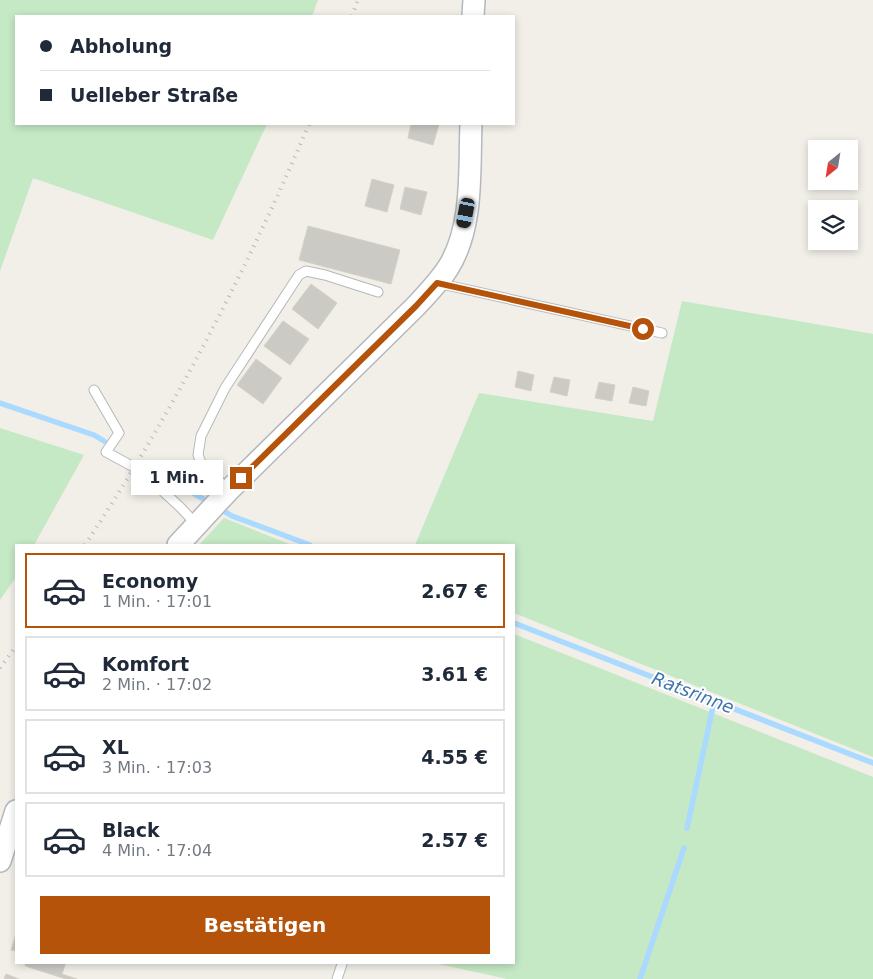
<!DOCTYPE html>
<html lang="de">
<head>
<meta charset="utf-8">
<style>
	body { margin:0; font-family:"DejaVu Sans",sans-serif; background:#f6f6f7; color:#1f2937; height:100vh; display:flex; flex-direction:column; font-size:19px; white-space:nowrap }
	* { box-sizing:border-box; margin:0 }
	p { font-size:16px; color:#747a83 }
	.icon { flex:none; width:28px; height:28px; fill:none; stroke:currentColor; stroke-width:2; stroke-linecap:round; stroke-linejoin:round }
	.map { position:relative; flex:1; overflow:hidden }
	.side { position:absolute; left:15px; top:544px; width:500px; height:420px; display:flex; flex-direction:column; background:#fff; border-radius:0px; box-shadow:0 2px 8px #0003 }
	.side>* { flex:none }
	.guide { position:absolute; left:15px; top:15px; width:500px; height:110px; border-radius:0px; box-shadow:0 2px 8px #0003; display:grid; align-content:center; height:110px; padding:0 25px; background:#fff }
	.needle { width:32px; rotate:210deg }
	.controls { position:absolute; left:808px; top:140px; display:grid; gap:10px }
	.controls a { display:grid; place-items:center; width:50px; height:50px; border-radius:0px; background:#fff; box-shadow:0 2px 8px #0003; font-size:25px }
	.end { position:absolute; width:22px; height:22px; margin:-11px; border:6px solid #b45309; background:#fff; box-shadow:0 0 0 2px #fff }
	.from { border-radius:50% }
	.bubble { position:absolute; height:35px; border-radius:0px; background:#fff; box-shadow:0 2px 8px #0003; font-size:16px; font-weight:700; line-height:35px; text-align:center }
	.car { position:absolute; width:15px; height:30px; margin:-15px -8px; border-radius:6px; box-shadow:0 0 4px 1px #0007; background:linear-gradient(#222 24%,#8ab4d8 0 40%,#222 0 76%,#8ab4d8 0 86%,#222 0) }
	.guide b { display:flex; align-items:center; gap:18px; height:48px; font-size:19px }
	.guide b+b { border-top:1px solid #e0e1e3 }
	.guide i { width:12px; height:12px; background:#1f2937 }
	ul { padding:9px 0 0; list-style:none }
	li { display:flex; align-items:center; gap:15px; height:75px; margin:0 10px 8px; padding:0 15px; border:2px solid #e0e1e3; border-radius:0px }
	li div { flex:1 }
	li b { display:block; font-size:19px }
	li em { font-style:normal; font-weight:700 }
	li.current { border-color:#b45309 }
	li>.icon { width:45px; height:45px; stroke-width:1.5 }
	.action { display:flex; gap:10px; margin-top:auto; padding:10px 25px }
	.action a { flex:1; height:58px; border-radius:0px; background:#b45309; color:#fff; font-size:20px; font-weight:700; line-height:58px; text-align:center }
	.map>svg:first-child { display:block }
	.green { fill:#c5e8c5 }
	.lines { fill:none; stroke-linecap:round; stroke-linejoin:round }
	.stream { stroke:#aadaff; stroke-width:5.5 }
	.building { fill:#cccac5; stroke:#d6d1c6 }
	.service-casing { stroke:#b5b8bc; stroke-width:11 }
	.tertiary-casing { stroke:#b5b8bc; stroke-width:24 }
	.service { stroke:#fff; stroke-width:9 }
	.tertiary { stroke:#fff; stroke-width:21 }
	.rail { stroke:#b6b7b8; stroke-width:4; stroke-dasharray:1 6; stroke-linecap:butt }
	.route { stroke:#b45309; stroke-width:6 }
	.labels { text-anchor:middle; stroke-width:4; stroke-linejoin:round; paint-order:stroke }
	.water-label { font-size:18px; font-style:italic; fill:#4174aa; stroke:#fff }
</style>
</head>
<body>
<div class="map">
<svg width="873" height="979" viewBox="0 0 873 979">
	<rect width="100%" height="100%" fill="#f1efe8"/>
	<!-- green -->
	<g class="green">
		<polygon points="0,0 318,0 312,16 16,16 16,124 267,124 213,240 33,178 0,271"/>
		<polygon points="682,301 873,334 873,757 514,613 514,601 516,597 514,596 514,545 415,545 479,393 653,421"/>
		<polygon points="0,428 84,455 34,545 16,545 16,577 0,600"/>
		<polygon points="224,518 292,545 199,545"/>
		<polygon points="514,634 873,777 873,979 507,979 434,963 514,962"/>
	</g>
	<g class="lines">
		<!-- stream -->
		<g class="stream">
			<polyline points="0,403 94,435 104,441"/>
			<polyline points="154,470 232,516 310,545"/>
			<polyline points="514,623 873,763"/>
			<polyline points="687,828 714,702"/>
			<polyline points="640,979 684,848"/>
		</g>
	</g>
	<!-- building -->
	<g class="building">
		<polygon points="411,124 439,124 433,145 408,138"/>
		<polygon points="372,179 394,185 387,212 365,206"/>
		<polygon points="405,187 427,192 421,215 400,209"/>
		<polygon points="308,226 400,250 391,284 299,260"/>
		<polygon points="311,284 337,303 318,329 292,309"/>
		<polygon points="283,321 309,339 290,365 264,346"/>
		<polygon points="256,359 282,378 263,404 237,385"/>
		<polygon points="518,371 534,375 531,391 515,387"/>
		<polygon points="554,377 570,380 567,396 550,392"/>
		<polygon points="599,382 615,385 612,401 595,398"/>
		<polygon points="633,387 649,391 646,406 629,403"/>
		<polygon points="16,934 16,951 11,950"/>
		<polygon points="26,962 66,962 62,974 77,979 66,979 25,966"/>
		<polygon points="6,974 19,979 4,979"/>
	</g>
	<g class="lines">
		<defs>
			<g id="service">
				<polyline points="437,283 662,333"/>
				<polyline points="94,390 119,433 106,452 141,471 180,507 196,524"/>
				<polyline points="228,491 213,474 202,465 198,455 201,436 225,388 293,284 299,275 306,271 325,275 378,292"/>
				<polyline points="337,979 342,964"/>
			</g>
			<g id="tertiary">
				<polyline points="473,16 474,0"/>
				<path d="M178,545L228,491L416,306C427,294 439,282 448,268C474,227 469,170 471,124"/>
				<polyline points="0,861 16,811"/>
			</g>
		</defs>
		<!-- service casing -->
		<use href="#service" class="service-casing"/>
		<!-- tertiary casing -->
		<use href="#tertiary" class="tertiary-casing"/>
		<!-- service -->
		<use href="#service" class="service"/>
		<!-- tertiary -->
		<use href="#tertiary" class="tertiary"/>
		<!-- rail -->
		<g class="rail">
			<polyline points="352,16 358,0"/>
			<path d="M85,545C173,412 247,270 309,124"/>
			<polyline points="0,668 16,646"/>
		</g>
	</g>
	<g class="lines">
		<!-- route -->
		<polyline class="route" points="241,478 416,306 437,283 643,329"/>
	</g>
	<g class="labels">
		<!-- water labels -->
		<g class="water-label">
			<text transform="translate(693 693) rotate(21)" y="6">Ratsrinne</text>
		</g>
	</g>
</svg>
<div class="controls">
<a><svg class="needle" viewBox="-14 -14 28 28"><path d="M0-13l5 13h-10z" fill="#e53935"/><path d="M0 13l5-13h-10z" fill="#747a83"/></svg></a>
<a><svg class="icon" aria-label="layers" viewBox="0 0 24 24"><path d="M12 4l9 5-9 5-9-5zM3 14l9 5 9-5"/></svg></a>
</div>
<i class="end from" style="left:643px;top:329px"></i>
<i class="end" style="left:241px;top:478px"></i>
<div class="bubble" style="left:131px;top:460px;width:92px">1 Min.</div>
<i class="car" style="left:466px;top:213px;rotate:191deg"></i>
<div class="guide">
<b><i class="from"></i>Abholung</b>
<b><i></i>Uelleber Straße</b>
</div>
<section class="side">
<ul>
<li class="current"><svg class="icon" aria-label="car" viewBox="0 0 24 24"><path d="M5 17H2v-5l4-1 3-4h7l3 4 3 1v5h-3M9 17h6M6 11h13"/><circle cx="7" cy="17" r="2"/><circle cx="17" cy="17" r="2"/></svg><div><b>Economy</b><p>1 Min. · 17:01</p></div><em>2.67 €</em></li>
<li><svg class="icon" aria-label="car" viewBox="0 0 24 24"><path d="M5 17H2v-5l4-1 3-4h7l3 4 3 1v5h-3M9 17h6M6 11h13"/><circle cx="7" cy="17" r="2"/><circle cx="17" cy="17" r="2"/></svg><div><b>Komfort</b><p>2 Min. · 17:02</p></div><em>3.61 €</em></li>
<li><svg class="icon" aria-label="car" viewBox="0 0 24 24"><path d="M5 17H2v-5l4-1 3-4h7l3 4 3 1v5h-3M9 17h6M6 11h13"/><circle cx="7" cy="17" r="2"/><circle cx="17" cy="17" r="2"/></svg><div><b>XL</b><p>3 Min. · 17:03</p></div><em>4.55 €</em></li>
<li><svg class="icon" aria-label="car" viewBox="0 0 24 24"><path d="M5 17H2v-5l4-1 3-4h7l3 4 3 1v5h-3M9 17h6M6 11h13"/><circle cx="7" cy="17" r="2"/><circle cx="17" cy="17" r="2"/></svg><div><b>Black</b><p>4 Min. · 17:04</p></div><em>2.57 €</em></li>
</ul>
<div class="action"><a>Bestätigen</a></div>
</section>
</div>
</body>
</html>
